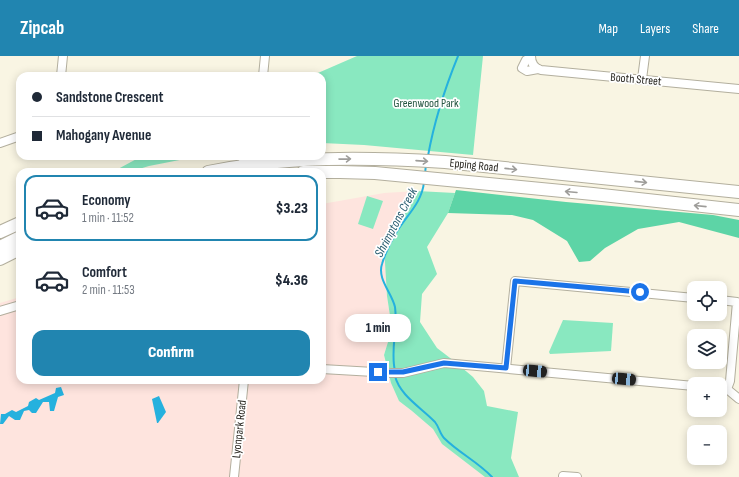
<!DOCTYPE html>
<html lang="en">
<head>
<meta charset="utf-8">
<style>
	body { margin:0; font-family:"Sofia Sans Condensed",sans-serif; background:#f2f2f3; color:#1f2937; height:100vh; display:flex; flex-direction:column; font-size:15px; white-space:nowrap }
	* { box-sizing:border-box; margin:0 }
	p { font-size:13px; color:#747a83 }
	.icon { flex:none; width:22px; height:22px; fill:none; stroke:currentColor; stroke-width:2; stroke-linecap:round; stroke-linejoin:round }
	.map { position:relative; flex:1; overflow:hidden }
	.details { position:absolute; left:16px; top:112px; width:310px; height:216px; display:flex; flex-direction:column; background:#fff; border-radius:12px; box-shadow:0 2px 10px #0003 }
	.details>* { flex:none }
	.banner { position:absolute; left:16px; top:16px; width:310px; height:88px; border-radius:12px; box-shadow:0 2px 10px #0003; display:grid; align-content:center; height:88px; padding:0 16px; background:#fff }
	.fabs { position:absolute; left:687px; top:225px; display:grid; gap:8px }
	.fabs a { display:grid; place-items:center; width:40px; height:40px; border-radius:8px; background:#fff; box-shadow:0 2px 10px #0003; font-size:20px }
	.end { position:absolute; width:18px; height:18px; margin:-9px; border:5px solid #1a73e8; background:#fff; box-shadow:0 0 0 2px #fff }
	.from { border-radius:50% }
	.bubble { position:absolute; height:28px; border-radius:12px; background:#fff; box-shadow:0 2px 10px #0003; font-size:13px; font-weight:800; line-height:28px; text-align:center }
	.car { position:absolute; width:12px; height:24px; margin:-12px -6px; border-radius:5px; box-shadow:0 0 3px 1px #0007; background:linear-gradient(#222 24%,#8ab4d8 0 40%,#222 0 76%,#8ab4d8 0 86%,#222 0) }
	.banner b { display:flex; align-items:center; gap:14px; height:38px; font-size:15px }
	.banner b+b { border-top:1px solid #e0e1e3 }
	.banner i { width:10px; height:10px; background:#1f2937 }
	ul { padding:7px 0 0; list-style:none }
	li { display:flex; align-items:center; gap:12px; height:66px; margin:0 8px 6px; padding:0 8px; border:2px solid transparent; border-radius:12px }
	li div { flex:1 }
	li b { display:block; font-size:15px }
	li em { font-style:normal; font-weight:800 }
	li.current { border-color:#2185b0 }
	li>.icon { width:36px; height:36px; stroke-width:1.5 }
	.primary-button { display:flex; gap:8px; margin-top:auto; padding:8px 16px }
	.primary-button a { flex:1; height:46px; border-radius:12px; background:#2185b0; color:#fff; font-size:16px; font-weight:800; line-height:46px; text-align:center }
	header { display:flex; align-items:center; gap:24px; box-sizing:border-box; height:56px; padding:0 20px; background:#2185b0; color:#fff }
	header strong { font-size:19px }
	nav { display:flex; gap:22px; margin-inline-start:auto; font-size:14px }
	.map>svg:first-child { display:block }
	.commercial { fill:#fee4de }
	.green { fill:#89e8c0 }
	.forest { fill:#5dd4a6 }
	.water { fill:#25b1de }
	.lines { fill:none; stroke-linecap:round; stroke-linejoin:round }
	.stream { stroke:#25b1de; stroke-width:2 }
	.minor-casing { stroke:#b3af9e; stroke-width:10 }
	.primary-casing { stroke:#b3af9e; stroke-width:14 }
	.minor { stroke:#fff; stroke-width:8 }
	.primary { stroke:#fff; stroke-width:12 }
	.oneway { stroke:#9e9d9a }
	.route { stroke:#1a73e8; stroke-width:5 }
	.labels { text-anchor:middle; stroke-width:3.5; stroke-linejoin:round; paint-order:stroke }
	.street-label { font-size:12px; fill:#27251f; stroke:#fff }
	.park-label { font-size:12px; fill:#255642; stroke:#fff }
	.water-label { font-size:13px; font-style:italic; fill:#295d70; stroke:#fff }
</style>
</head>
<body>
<header>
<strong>Zipcab</strong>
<nav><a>Map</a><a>Layers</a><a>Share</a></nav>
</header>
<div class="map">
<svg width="739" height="421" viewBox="0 0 739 421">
	<rect width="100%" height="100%" fill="#f9f5e3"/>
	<!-- commercial -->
	<polygon class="commercial" points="417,135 401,163 394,170 384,190 387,240 392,273 384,299 386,310 391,327 399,345 412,355 433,373 442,388 485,421 0,421 0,247 20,241 20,324 322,324 322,148 384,137"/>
	<!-- green -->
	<g class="green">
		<polygon points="357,0 483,0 473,99 364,89 322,87 322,20 311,20"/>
		<polygon points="142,100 200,100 149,110 129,116 120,116 118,113"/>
		<polygon points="417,135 455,137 448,157 427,191 437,218 422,238 420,266 437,292 454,305 473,321 484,335 487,350 518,356 511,402 519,421 485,421 442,388 433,373 412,355 399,345 391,327 384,299 392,273 387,240 384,190 388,179 394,170 401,163"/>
		<polygon points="367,140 383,145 373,173 358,168"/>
		<polygon points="563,264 613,267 611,295 550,298 549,296"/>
	</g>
	<!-- forest -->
	<polygon class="forest" points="456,134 566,146 713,159 739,164 739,182 679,166 638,173 605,192 590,205 579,206 567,185 533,164 512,159 448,157"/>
	<!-- water -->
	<g class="water">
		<polygon points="61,331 64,339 58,341 54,355 50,355 49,346 43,346 36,357 32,357 29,354 24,355 20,364 15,364 9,360 3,368 0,368 1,358 5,358 12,354 16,356 28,350 29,346 36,342 39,344 55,337 56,332"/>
		<polygon points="159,340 166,356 158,367 157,367 152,343"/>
	</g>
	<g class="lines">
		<!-- stream -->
		<g class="stream">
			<path d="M428,100C434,66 445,32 458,0"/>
			<polyline points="425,118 426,108"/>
			<path d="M395,315C390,294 398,273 395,251C392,237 377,223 382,208C385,198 391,185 396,177C406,160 422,147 424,126"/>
			<path d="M395,320C400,340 422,352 435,366C439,371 440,378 444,382C459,397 478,406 492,421"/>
		</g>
		<defs>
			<g id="minor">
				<path d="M531,0C531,7 534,12 541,14L739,33"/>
				<polyline points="531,2 526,4 522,12 527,15 538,13"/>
				<polyline points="61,20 63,0"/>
				<polyline points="263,20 265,0"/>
				<polyline points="642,23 645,0"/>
				<polyline points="0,87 20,80"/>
				<polyline points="239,110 250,100"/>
				<polyline points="720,244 737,246 730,325 727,333"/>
				<polyline points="0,255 20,249"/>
				<polyline points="506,312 515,225 694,242"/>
				<polyline points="322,313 391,317 403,317 444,307 694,330"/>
				<polyline points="720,332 727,333 739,343"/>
				<polyline points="563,420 577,421"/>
				<polyline points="234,421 244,324"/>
			</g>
			<g id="primary">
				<path d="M208,116C286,100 366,101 445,106L739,136"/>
				<polyline points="303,116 340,116 375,117 593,138 739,154"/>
				<polyline points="0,176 20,167"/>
				<polyline points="0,191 20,181"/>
				<polyline points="0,203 20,193"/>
			</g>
		</defs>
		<!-- minor casing -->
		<use href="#minor" class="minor-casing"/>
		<!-- primary casing -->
		<use href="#primary" class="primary-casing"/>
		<!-- minor -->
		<use href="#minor" class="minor"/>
		<!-- primary -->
		<use href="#primary" class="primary"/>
	</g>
	<!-- one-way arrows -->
	<defs><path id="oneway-shaft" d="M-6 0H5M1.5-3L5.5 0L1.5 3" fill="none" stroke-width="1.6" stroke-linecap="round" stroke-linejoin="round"/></defs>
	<g class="oneway">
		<use href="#oneway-shaft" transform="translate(345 103) rotate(-1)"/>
		<use href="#oneway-shaft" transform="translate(422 105) rotate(4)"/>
		<use href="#oneway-shaft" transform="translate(511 113) rotate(6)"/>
		<use href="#oneway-shaft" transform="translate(641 126) rotate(6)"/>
		<use href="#oneway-shaft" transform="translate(571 136) rotate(-175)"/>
		<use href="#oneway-shaft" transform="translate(700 150) rotate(-174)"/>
	</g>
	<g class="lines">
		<!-- route -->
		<polyline class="route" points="378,316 403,316 444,307 506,312 515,225 640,236"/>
	</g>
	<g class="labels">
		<!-- street labels -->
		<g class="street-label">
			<text transform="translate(636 23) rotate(5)" y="4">Booth Street</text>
			<text transform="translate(474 109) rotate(6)" y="4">Epping Road</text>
			<text transform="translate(239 373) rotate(-84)" y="4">Lyonpark Road</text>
		</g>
		<!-- park labels -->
		<g class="park-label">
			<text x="426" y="51">Greenwood Park</text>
		</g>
		<!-- water labels -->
		<g class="water-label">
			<text transform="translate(395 166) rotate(-62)" y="5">Shrimptons Creek</text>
		</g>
	</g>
</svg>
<div class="fabs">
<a><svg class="icon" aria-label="locate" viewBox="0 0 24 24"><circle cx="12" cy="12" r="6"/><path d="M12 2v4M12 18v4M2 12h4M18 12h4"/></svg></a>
<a><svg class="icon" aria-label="layers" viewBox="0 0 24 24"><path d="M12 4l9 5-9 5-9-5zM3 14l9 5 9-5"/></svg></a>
<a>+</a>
<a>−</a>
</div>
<i class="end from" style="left:640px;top:236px"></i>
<i class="end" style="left:378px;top:316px"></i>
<div class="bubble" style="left:345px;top:258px;width:66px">1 min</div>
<i class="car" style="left:535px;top:315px;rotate:95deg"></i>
<i class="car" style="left:624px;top:323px;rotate:95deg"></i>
<div class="banner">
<b><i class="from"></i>Sandstone Crescent</b>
<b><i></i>Mahogany Avenue</b>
</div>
<section class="details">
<ul>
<li class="current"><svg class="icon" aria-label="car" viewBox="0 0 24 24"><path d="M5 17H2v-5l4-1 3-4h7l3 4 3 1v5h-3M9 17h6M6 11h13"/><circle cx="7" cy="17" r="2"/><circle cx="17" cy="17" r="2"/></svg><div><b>Economy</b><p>1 min · 11:52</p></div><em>$3.23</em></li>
<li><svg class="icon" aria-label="car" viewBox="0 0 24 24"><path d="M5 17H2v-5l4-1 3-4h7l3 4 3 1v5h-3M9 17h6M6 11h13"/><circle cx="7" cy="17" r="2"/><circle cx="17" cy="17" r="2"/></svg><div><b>Comfort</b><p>2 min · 11:53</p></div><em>$4.36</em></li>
</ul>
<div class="primary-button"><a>Confirm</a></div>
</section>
</div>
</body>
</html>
